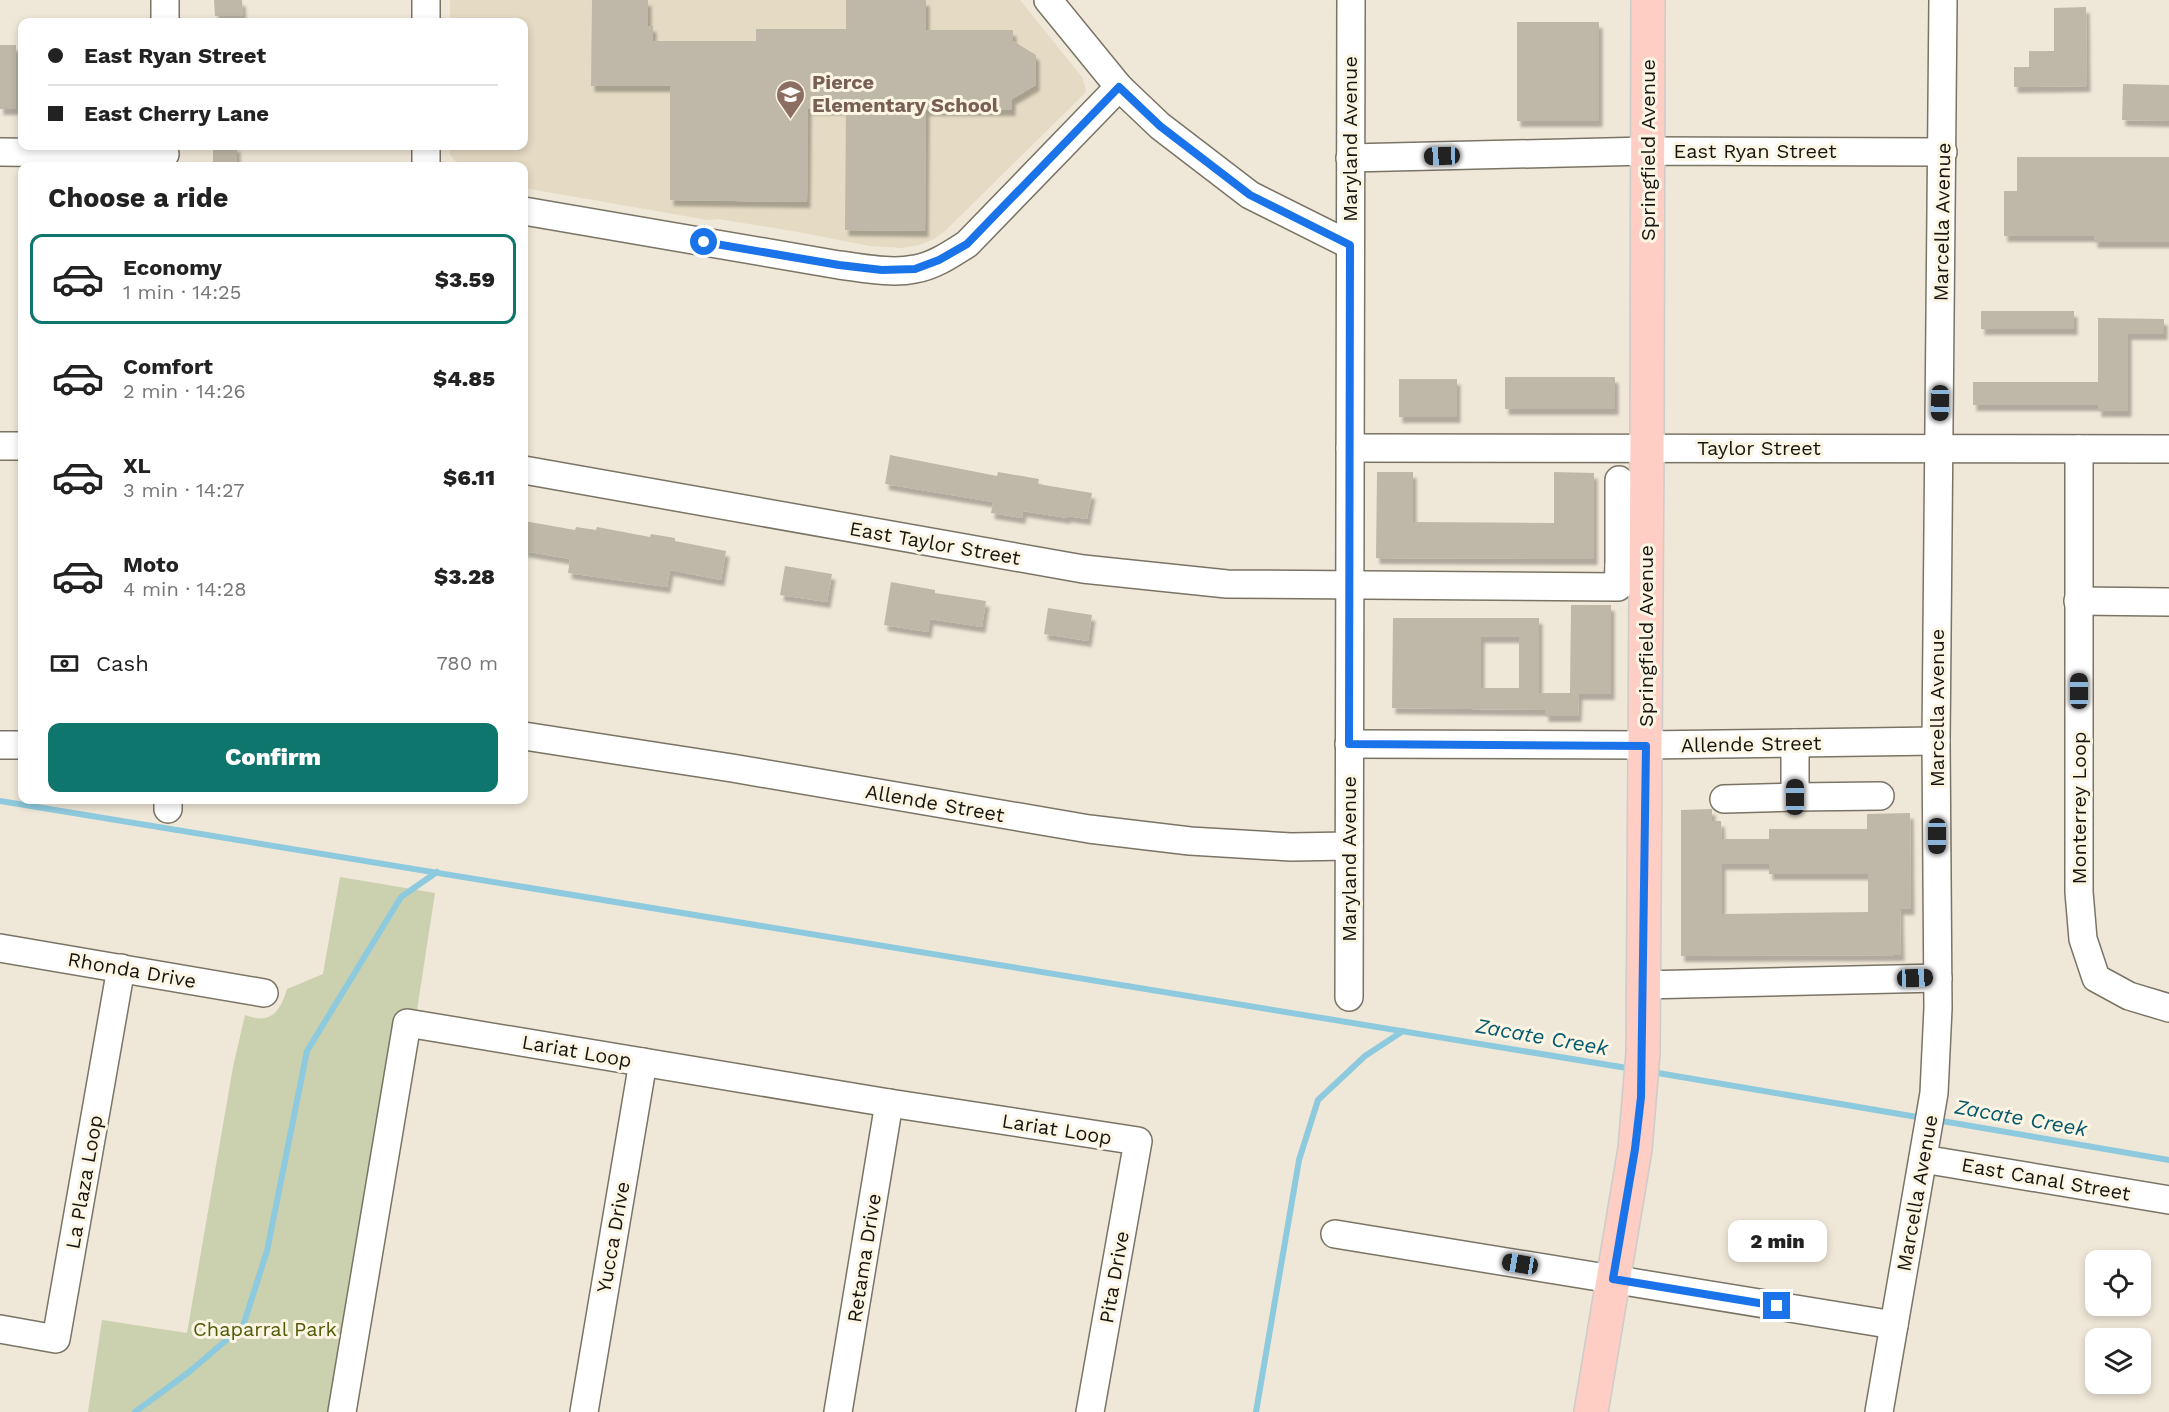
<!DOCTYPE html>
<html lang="en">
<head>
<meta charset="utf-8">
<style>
	body { margin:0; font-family:"Work Sans",sans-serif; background:#f2f2f2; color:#222; height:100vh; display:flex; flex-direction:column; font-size:22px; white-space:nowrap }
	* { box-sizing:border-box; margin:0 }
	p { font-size:20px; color:#767676 }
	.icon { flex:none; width:33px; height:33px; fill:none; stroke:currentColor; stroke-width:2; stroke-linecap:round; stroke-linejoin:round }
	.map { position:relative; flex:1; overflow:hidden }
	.drawer { position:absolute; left:18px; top:162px; width:510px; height:642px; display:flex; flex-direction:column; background:#fff; border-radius:12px; box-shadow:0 3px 9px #0003 }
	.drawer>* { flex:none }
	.banner { position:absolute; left:18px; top:18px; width:510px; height:132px; border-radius:12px; box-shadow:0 3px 9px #0003; display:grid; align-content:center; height:132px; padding:0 30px; background:#fff }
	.buttons { position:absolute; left:2085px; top:1250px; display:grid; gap:12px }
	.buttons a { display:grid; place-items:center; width:66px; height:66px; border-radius:12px; background:#fff; box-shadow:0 3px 9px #0003; font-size:30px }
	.end { position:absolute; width:27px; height:27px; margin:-14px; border:8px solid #1a73e8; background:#fff; box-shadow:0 0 0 3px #fff }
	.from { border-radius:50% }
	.bubble { position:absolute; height:42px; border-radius:12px; background:#fff; box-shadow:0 3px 9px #0003; font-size:20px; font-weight:800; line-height:42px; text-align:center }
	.car { position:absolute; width:18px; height:36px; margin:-18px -9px; border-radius:8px; box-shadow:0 0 4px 2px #0007; background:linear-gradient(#222 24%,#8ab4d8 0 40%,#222 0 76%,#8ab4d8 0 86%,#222 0) }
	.banner b { display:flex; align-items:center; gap:21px; height:57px; font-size:22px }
	.banner b+b { border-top:2px solid #e0e0e0 }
	.banner i { width:15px; height:15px; background:#222 }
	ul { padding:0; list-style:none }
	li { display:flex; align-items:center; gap:18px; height:90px; margin:0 12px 9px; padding:0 18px; border:3px solid transparent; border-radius:12px }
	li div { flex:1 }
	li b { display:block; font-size:22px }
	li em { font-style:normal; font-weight:800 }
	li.current { border-color:#0f766e }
	li>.icon { width:54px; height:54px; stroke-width:1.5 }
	h2 { padding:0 30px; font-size:27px; line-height:72px }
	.pay { display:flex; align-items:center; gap:15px; height:66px; padding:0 30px; font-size:22px }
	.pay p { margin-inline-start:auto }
	.cta { display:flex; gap:12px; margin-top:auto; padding:12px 30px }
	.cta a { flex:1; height:69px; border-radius:12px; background:#0f766e; color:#fff; font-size:24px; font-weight:800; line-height:69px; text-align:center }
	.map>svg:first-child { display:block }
	.built { fill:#e5dac3 }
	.green { fill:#cbd0ae }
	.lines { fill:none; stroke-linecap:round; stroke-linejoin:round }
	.stream { stroke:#8ecade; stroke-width:6 }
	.building { fill:#bfb8a8; fill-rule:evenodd; filter:url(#shadow) }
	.minor-casing { stroke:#7a7465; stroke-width:30 }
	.major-casing { stroke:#ccccca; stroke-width:36 }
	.minor { stroke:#fff; stroke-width:27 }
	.major { stroke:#fecdc4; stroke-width:33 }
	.route { stroke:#1a73e8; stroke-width:8 }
	.labels { text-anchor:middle; stroke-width:6; stroke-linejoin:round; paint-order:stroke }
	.education-label { font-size:20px; font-weight:bold; fill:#785e54; stroke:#fcf5e4; text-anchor:start }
	.street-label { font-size:20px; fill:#181510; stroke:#fcf5e4 }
	.park-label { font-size:20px; fill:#535a08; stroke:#fcf5e4 }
	.water-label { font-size:21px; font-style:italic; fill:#04596e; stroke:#fcf5e4 }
</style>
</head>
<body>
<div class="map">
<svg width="2169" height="1412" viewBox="0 0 2169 1412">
	<defs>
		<filter id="shadow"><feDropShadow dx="3.5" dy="6" stdDeviation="1.5" flood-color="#0004"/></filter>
	</defs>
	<rect width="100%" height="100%" fill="#efe7d7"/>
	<!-- built -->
	<polygon class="built" points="450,0 1020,0 1082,77 1086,90 1083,95 945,231 934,239 919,245 902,248 870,246 798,232 719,219 708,220 524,188 524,166 460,166 450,155 450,146 524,146 524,22 450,22"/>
	<!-- green -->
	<path class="green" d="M340,877L435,893L417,1010C405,1009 399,1009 393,1020L329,1412H88L102,1320L187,1333L233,1067L245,1015C271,1025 280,1012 287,989L323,974Z"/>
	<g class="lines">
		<!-- stream -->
		<g class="stream">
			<polyline points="0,801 1633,1069"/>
			<polyline points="1652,1072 1923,1118"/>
			<polyline points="1936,1120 2169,1160"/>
			<polyline points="135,1412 189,1372 243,1326 267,1251 307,1051 401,897 437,872"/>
			<polyline points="1256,1412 1299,1160 1318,1100 1365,1056 1403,1031"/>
		</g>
	</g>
	<!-- building -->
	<g class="building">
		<polygon points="214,0 242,0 243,16 215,16"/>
		<polygon points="592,0 648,0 648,26 653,26 653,41 756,41 756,29 846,29 846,0 926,0 926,30 1013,30 1013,41 1036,55 1036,85 1012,99 1012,110 926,110 925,231 845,230 846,109 808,109 807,202 670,200 670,86 591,86"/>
		<polygon points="2086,7 2087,86 2014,87 2014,67 2029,67 2029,51 2054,51 2054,8"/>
		<rect x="1517" y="22" width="82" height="99"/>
		<rect x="0" y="45" width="16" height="64"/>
		<polygon points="2123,84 2169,85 2169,121 2122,120"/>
		<rect x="213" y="146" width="24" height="20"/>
		<polygon points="2017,157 2169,157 2169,242 2094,242 2094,236 2004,236 2004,191 2017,191"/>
		<rect x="1981" y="311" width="93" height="18"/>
		<polygon points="2098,318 2164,319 2164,334 2128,334 2128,411 2098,411 2098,405 1973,405 1973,382 2098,382"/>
		<rect x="1505" y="377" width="110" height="32"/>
		<rect x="1399" y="379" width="58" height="38"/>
		<polygon points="890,455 997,476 998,472 1039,479 1038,484 1092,493 1087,519 1067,516 1067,518 1023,511 1022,518 991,513 993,502 885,484"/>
		<polygon points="1377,472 1413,472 1413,522 1554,523 1554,472 1594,473 1594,559 1376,558"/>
		<polygon points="524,521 575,530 576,527 596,530 597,527 650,537 651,534 675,538 675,541 726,551 721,580 670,570 667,587 568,573 570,559 524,551"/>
		<polygon points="785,566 832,574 827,602 780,595"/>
		<polygon points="891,582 935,590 935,593 986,601 982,627 930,619 928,632 884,625"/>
		<path d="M1571,605H1611V694H1579L1578,716H1545V710L1392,708L1393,618H1539V693H1570ZM1481,637H1519V688H1481Z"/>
		<polygon points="1048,608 1092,615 1088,641 1044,634"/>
		<path d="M1712,809V821H1721L1722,839H1769V829H1867V814L1910,813L1911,909H1900L1901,955L1681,956V810ZM1722,864H1769V874H1868V912L1722,914Z"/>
	</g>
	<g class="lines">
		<defs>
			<g id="minor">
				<polyline points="165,0 165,22"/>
				<polyline points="426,0 426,22"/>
				<polyline points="1048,0 1119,87 1160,126 1250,195 1350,245"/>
				<polyline points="426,146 426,166"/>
				<polyline points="0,152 165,154"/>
				<polyline points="1350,158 1647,151 1943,152"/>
				<path d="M524,211L839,265C863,268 891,274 915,269C934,266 951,254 967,244L1119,87"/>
				<polyline points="0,446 22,446"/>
				<polyline points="1350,448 2169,449"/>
				<polyline points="2079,449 2079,892 2083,939 2096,978 2129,996 2169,1008"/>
				<polyline points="524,470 1083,569 1227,584 1618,587 1619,566 1646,566"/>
				<polyline points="1619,480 1619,566"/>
				<polyline points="2078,601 2169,602"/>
				<polyline points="524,736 732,768 1089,829 1190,841 1291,847 1349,846"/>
				<polyline points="1349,744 1645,745 1936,741"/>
				<polyline points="0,745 22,745"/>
				<polyline points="1795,797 1880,796"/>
				<polyline points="1724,799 1795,797 1795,743"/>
				<polyline points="168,800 168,809"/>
				<polyline points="0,948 264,993"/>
				<polyline points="1643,985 1938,978"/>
				<polyline points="1349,997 1351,0"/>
				<polyline points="1923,1159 2169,1200"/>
				<polyline points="1335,1234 1894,1325"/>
				<polyline points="0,1329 56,1339 121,968"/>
				<polyline points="342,1412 407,1023 889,1103 1138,1141 1090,1412"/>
				<polyline points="584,1412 643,1062"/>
				<polyline points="838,1412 889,1103"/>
				<polyline points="1879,1412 1934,1093 1938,1008 1936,741 1943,0"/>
			</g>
			<polyline id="major" points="1591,1412 1635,1149 1643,1053 1647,447 1648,0"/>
		</defs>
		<!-- minor casing -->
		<use href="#minor" class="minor-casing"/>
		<!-- major casing -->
		<use href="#major" class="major-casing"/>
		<!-- minor -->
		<use href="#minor" class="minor"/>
		<!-- major -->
		<use href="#major" class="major"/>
	</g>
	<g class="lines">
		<!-- route -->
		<polyline class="route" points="704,242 839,265 882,270 915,269 939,260 967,244 1119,87 1160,126 1250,195 1350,245 1349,744 1646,746 1641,1097 1635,1149 1613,1279 1777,1306"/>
	</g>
	<!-- icons -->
	<defs>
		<symbol id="school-pin" viewBox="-11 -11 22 30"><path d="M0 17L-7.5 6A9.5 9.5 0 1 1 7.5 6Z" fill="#8d6e63" stroke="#fcf5e4"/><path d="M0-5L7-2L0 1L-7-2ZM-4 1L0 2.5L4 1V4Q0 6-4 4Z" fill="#fff"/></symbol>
	</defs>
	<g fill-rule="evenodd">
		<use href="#school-pin" x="774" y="78" width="33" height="45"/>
	</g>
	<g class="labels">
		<!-- education labels -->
		<g class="education-label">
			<text x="812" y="89">Pierce<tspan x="812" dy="23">Elementary School</tspan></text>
		</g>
		<!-- street labels -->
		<g class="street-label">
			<text transform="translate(1350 139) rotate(-90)" y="7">Maryland Avenue</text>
			<text transform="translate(1648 150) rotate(-90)" y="7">Springfield Avenue</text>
			<text x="1755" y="158">East Ryan Street</text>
			<text transform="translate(1942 222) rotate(-89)" y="7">Marcella Avenue</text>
			<text x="1759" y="455">Taylor Street</text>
			<text transform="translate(935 543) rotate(10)" y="7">East Taylor Street</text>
			<text transform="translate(1646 636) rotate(-90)" y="7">Springfield Avenue</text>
			<text transform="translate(1937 708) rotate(-90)" y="7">Marcella Avenue</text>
			<text transform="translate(1751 744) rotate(-1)" y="7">Allende Street</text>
			<text transform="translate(935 803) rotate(10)" y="7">Allende Street</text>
			<text transform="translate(2079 808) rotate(-90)" y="7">Monterrey Loop</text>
			<text transform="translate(1349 859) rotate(-90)" y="7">Maryland Avenue</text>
			<text transform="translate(132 970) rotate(10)" y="7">Rhonda Drive</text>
			<text transform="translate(577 1051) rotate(10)" y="7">Lariat Loop</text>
			<text transform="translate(1057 1129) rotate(9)" y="7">Lariat Loop</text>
			<text transform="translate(2046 1179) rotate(10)" y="7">East Canal Street</text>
			<text transform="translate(84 1182) rotate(-80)" y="7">La Plaza Loop</text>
			<text transform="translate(1917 1193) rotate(-80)" y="7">Marcella Avenue</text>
			<text transform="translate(613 1237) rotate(-80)" y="7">Yucca Drive</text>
			<text transform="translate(864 1258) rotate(-81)" y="7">Retama Drive</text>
			<text transform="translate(1114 1277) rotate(-80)" y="7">Pita Drive</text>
		</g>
		<!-- park labels -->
		<g class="park-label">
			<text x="265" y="1336">Chaparral Park</text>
		</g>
		<!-- water labels -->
		<g class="water-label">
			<text transform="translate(1542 1037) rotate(10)" y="7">Zacate Creek</text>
			<text transform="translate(2021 1118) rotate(10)" y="7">Zacate Creek</text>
		</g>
	</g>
</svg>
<div class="buttons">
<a><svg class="icon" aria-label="locate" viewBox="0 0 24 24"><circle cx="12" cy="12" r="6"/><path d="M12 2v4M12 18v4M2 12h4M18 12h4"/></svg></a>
<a><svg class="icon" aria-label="layers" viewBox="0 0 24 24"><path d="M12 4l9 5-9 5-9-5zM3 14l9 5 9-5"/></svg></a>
</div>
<i class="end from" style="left:704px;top:242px"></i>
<i class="end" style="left:1777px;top:1306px"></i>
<div class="bubble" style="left:1728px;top:1220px;width:99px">2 min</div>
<i class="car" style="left:1442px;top:156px;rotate:268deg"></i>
<i class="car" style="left:1940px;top:403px;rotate:181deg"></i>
<i class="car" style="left:2079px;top:691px;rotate:0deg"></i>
<i class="car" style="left:1795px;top:797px;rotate:0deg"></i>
<i class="car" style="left:1937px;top:836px;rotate:180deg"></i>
<i class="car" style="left:1915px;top:978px;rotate:88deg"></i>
<i class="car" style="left:1520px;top:1264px;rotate:279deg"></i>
<div class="banner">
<b><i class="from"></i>East Ryan Street</b>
<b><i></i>East Cherry Lane</b>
</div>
<section class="drawer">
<h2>Choose a ride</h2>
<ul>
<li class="current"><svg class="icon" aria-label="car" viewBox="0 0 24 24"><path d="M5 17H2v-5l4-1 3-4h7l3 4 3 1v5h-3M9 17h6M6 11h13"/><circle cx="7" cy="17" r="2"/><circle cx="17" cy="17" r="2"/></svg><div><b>Economy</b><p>1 min · 14:25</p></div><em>$3.59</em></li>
<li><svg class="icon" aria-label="car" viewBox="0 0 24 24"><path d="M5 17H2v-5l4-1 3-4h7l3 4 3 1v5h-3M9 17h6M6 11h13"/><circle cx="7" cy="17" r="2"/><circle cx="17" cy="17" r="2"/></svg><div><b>Comfort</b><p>2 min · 14:26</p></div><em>$4.85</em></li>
<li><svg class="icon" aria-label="car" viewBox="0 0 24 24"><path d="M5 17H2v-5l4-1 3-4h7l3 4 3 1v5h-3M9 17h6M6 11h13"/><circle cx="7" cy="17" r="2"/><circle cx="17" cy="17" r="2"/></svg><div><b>XL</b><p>3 min · 14:27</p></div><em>$6.11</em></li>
<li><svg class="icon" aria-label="car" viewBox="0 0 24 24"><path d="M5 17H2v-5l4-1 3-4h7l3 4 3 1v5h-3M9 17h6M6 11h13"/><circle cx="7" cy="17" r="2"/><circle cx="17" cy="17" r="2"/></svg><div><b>Moto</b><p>4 min · 14:28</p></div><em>$3.28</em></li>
</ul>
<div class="pay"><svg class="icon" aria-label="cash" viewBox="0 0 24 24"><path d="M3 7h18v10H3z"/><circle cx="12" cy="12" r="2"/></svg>Cash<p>780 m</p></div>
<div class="cta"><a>Confirm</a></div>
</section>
</div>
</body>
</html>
